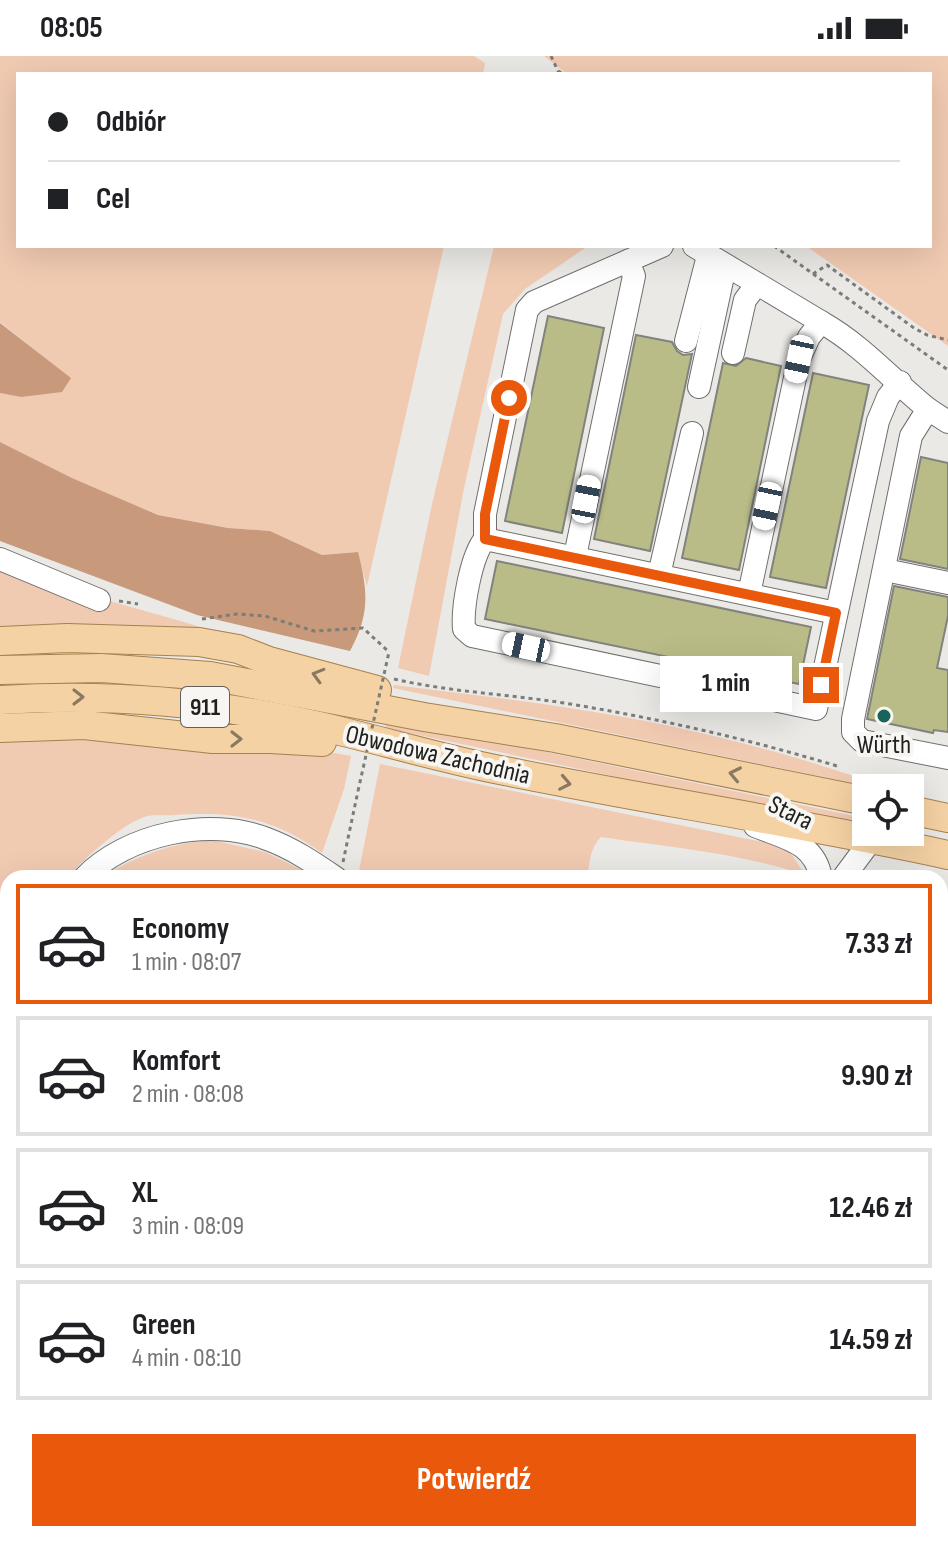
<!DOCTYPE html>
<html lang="pl">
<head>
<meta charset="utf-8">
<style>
	body { margin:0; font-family:"Sofia Sans Condensed",sans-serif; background:#f6f6f6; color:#202124; height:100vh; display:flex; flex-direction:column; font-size:30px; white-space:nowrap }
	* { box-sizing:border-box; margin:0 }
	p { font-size:26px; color:#757577 }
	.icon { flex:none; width:44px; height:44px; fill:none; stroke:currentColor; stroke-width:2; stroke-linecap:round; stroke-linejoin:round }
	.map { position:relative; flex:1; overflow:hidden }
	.details { position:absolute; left:0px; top:814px; width:948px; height:672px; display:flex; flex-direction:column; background:#fff; border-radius:24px 24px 0 0; box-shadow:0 8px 32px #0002 }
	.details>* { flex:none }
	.hud { position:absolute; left:16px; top:16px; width:916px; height:176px; border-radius:0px; box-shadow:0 8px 32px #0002; display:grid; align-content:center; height:176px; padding:0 32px; background:#fff }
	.controls { position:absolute; left:852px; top:718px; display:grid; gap:16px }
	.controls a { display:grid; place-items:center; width:72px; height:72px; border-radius:0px; background:#fff; box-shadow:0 8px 32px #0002; font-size:40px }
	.end { position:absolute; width:36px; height:36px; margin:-18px; border:10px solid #ea580c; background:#fff; box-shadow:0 0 0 4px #fff }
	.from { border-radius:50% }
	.bubble { position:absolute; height:56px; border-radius:0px; background:#fff; box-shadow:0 8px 32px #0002; font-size:26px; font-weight:700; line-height:56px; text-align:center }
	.car { position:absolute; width:24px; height:48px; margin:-24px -12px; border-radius:10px; box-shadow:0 0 6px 2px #0007; background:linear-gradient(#fff 24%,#345 0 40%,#fff 0 76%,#345 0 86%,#fff 0) }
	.hud b { display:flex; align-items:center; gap:28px; height:76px; font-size:30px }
	.hud b+b { border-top:2px solid #e0e0e0 }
	.hud i { width:20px; height:20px; background:#202124 }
	ul { padding:14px 0 0; list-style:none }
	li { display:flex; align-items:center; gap:24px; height:120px; margin:0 16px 12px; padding:0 16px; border:4px solid #e0e0e0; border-radius:0px }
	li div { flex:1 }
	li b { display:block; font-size:30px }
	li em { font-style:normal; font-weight:700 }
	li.active { border-color:#ea580c }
	li>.icon { width:72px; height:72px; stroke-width:1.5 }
	.button { display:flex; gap:16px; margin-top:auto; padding:16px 32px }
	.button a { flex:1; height:92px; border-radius:0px; background:#ea580c; color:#fff; font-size:32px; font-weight:700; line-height:92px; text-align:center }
	.status { display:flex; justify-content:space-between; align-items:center; height:56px; padding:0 40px; background:#fff; direction:ltr }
	.status svg { height:22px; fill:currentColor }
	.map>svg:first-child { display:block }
	.green { fill:#f1cab2 }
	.forest { fill:#c8997a }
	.building { fill:#babc87; stroke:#82827f; stroke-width:2 }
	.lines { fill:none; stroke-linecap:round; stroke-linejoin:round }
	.minor-casing { stroke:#706f6d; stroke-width:24 }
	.major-casing { stroke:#a6804e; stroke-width:30 }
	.path { stroke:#7c7c79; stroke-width:3; stroke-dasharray:4 4; stroke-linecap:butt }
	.minor { stroke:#fff; stroke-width:22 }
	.major { stroke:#f5d2a4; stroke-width:28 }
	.path-bridge { stroke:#7c7c79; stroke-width:3; stroke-dasharray:4 4; stroke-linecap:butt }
	.oneway { stroke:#8a7961 }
	.route { stroke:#ea580c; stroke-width:10 }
	.poi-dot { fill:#19635a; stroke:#f7f6f3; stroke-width:3 }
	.labels { text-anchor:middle; stroke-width:8; stroke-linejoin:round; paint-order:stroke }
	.shield { fill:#f7f6f3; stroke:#60605e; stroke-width:2 }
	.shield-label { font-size:24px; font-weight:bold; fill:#20201e }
	.poi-label { font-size:26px; fill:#20201e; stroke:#f7f6f3 }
	.street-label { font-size:26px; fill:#20201e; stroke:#f7f6f3 }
</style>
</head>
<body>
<div class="status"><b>08:05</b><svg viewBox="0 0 49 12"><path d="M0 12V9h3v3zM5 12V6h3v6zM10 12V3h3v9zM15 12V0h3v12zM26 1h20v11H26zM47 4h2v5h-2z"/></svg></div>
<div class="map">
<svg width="948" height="1486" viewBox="0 0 948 1486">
	<rect width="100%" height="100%" fill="#eae9e6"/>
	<!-- green -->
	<g class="green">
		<polygon points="0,0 474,0 485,7 483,18 18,18 18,190 444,190 367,530 357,496 322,499 270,475 228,472 158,459 72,422 0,386 0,337 21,341 70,322 0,266"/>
		<polygon points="544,0 948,0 948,290 806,190 930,190 930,18 567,18"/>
		<polygon points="494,190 588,190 525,233 503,258 464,432 429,620 398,612 432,448"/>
		<polygon points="0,514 191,568 243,585 0,573"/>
		<path d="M394,629C457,637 520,644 582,654C686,670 790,697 889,732H877L393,632Z"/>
		<polygon points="387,663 859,761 866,768 788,757 385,672"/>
		<path d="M78,681L318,694L351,700L344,733L322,797C274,762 234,755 175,759C166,760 153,758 144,761C119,770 85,803 66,822H8V913L0,927V684Z"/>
		<path d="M380,708L787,791L805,819C739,797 669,791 601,781C591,790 588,809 588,822H361L358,820Z"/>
		<path d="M212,784L265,796L319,822H99C138,800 166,788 212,784Z"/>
		<polygon points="8,953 8,1070 0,1066 0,967"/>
		<polygon points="940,1413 948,1414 948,1467 940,1466"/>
		<polygon points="142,1478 178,1478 176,1486 141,1486"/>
		<polygon points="235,1478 319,1478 316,1486 234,1486"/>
	</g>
	<!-- forest -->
	<g class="forest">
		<polygon points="0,267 71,322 62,336 21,341 0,337"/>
		<path d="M0,386L72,422L158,459L228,472L270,475L322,499L358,496C368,536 370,558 350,595L197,559L0,485Z"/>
		<polygon points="0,1092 8,1096 8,1232 0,1230"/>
	</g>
	<!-- building -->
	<g class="building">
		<polygon points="548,260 604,272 562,477 505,465"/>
		<polygon points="636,279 672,286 677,295 683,299 692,298 650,495 594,483"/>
		<polygon points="746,302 781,310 739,514 682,502 723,307 736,310"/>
		<polygon points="813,317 869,329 826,532 770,521"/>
		<polygon points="921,401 948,407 948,513 900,503"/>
		<polygon points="497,505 811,571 799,628 485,563"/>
		<polygon points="894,530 948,541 948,560 937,612 948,614 948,676 934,674 933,677 867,663"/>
	</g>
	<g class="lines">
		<defs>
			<g id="minor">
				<polyline points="694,190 821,266"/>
				<polyline points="686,285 708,200"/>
				<polyline points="733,297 745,244 757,228"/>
				<polyline points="699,331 723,220 729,212"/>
				<polyline points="948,366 928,353 911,380 853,663 853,676 862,685 948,702"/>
				<polyline points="485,483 485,458 527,254 534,246 662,190"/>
				<polyline points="575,500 634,220 628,205"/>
				<polyline points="0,503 99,544"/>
				<polyline points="885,514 948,527"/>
				<polyline points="659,519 692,377"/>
				<path d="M749,538L799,303L809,281L821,266C862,289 892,324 928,353"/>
				<path d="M836,557L485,483C471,500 462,551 464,573L472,580L816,653L878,365L888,341L900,326"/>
				<path d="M755,770C784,782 815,786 821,822"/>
				<path d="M84,822C126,778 210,760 267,783C292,792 314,807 336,822"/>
				<polyline points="843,822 872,783 881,777"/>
				<polyline points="940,876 948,878"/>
				<polyline points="0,945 8,932"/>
				<polyline points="0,1077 8,1081"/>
				<polyline points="940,1251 948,1257"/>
				<polyline points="940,1411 948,1398"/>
				<polyline points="665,1478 676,1486"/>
				<polyline points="910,1478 910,1486"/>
				<polyline points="39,1486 42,1478"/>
				<polyline points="395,1486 401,1478"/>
			</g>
			<g id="major">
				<polyline points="0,585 67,582 199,586 238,593 269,605 377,634"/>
				<polyline points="0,614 101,612 210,620 424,661 555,682 866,745"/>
				<path d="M0,644C107,637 215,646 319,670C376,683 432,700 490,712C642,743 796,766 948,799"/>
				<polyline points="0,672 84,669 213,683 270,683 322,686"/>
				<polyline points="910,754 948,762"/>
			</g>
		</defs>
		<!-- minor casing -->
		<use href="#minor" class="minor-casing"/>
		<!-- major casing -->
		<use href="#major" class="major-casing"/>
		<!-- path -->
		<g class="path">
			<polyline points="551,0 558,15 564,18"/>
			<polyline points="774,190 948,314"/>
			<polyline points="813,218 827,209 914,272 927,279 948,284"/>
			<polyline points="119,545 138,548"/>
			<polyline points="202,563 237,558 265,560 314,575 363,572 389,596"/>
			<path d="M394,623C450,636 507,638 564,647C656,662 748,683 837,710"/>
			<polyline points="343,806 358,735"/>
			<polyline points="940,1055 948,1057"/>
			<polyline points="940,1206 948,1211"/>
			<polyline points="229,1486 231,1478"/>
			<polyline points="315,1486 317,1478"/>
			<polyline points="441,1486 447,1478"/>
			<polyline points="513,1486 519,1478"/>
		</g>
		<!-- minor -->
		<use href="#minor" class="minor"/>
		<!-- major -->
		<use href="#major" class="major"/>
		<!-- path-bridge -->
		<polyline class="path-bridge" points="358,735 389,596"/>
	</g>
	<!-- one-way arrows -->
	<defs><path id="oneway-chevron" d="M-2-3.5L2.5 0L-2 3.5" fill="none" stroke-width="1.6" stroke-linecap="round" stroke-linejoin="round" transform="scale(2)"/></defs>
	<g class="oneway">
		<use href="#oneway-chevron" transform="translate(318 619) rotate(-164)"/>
		<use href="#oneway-chevron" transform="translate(78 641)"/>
		<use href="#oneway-chevron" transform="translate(236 683)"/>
		<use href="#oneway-chevron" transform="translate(735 718) rotate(-168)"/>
		<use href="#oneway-chevron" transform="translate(565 727) rotate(11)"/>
	</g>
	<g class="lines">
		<!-- route -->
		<polyline class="route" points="509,342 485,458 485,483 836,557 821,629"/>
	</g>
	<!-- markers -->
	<circle class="poi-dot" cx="884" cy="660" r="8"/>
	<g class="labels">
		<!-- shield labels -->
		<rect class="shield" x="181" y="631" width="48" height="40" rx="6"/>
		<g class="shield-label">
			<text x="205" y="659">911</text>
		</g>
		<!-- poi labels -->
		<g class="poi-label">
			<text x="884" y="697">Würth</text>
		</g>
		<!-- street labels -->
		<g class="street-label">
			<text transform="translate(438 698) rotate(13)" y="9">Obwodowa Zachodnia</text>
			<text transform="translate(791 756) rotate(26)" y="9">Stara</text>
		</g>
	</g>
</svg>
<div class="controls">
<a><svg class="icon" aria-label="locate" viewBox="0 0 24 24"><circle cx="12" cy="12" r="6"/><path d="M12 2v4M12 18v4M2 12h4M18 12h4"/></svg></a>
</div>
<i class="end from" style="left:509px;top:342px"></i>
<i class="end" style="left:821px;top:629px"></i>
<div class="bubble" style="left:660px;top:600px;width:132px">1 min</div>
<i class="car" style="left:799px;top:303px;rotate:192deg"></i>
<i class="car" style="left:586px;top:443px;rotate:11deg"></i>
<i class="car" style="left:767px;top:450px;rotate:192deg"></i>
<i class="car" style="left:526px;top:591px;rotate:282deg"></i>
<div class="hud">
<b><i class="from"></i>Odbiór</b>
<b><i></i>Cel</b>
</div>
<section class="details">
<ul>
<li class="active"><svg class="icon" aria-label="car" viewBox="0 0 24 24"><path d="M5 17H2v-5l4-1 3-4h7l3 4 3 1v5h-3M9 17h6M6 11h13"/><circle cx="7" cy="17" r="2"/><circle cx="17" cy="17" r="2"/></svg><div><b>Economy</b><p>1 min · 08:07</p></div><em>7.33 zł</em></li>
<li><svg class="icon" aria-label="car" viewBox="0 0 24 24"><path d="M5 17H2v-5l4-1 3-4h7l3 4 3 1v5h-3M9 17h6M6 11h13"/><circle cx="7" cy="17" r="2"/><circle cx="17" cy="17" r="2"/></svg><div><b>Komfort</b><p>2 min · 08:08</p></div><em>9.90 zł</em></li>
<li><svg class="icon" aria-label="car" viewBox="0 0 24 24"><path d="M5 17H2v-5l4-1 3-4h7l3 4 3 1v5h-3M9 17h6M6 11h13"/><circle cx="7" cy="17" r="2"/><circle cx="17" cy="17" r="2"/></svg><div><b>XL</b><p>3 min · 08:09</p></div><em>12.46 zł</em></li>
<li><svg class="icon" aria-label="car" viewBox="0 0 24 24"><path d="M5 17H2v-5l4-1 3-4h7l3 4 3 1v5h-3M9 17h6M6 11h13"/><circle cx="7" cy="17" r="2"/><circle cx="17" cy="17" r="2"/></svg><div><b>Green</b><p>4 min · 08:10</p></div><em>14.59 zł</em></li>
</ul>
<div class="button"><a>Potwierdź</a></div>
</section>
</div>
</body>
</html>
